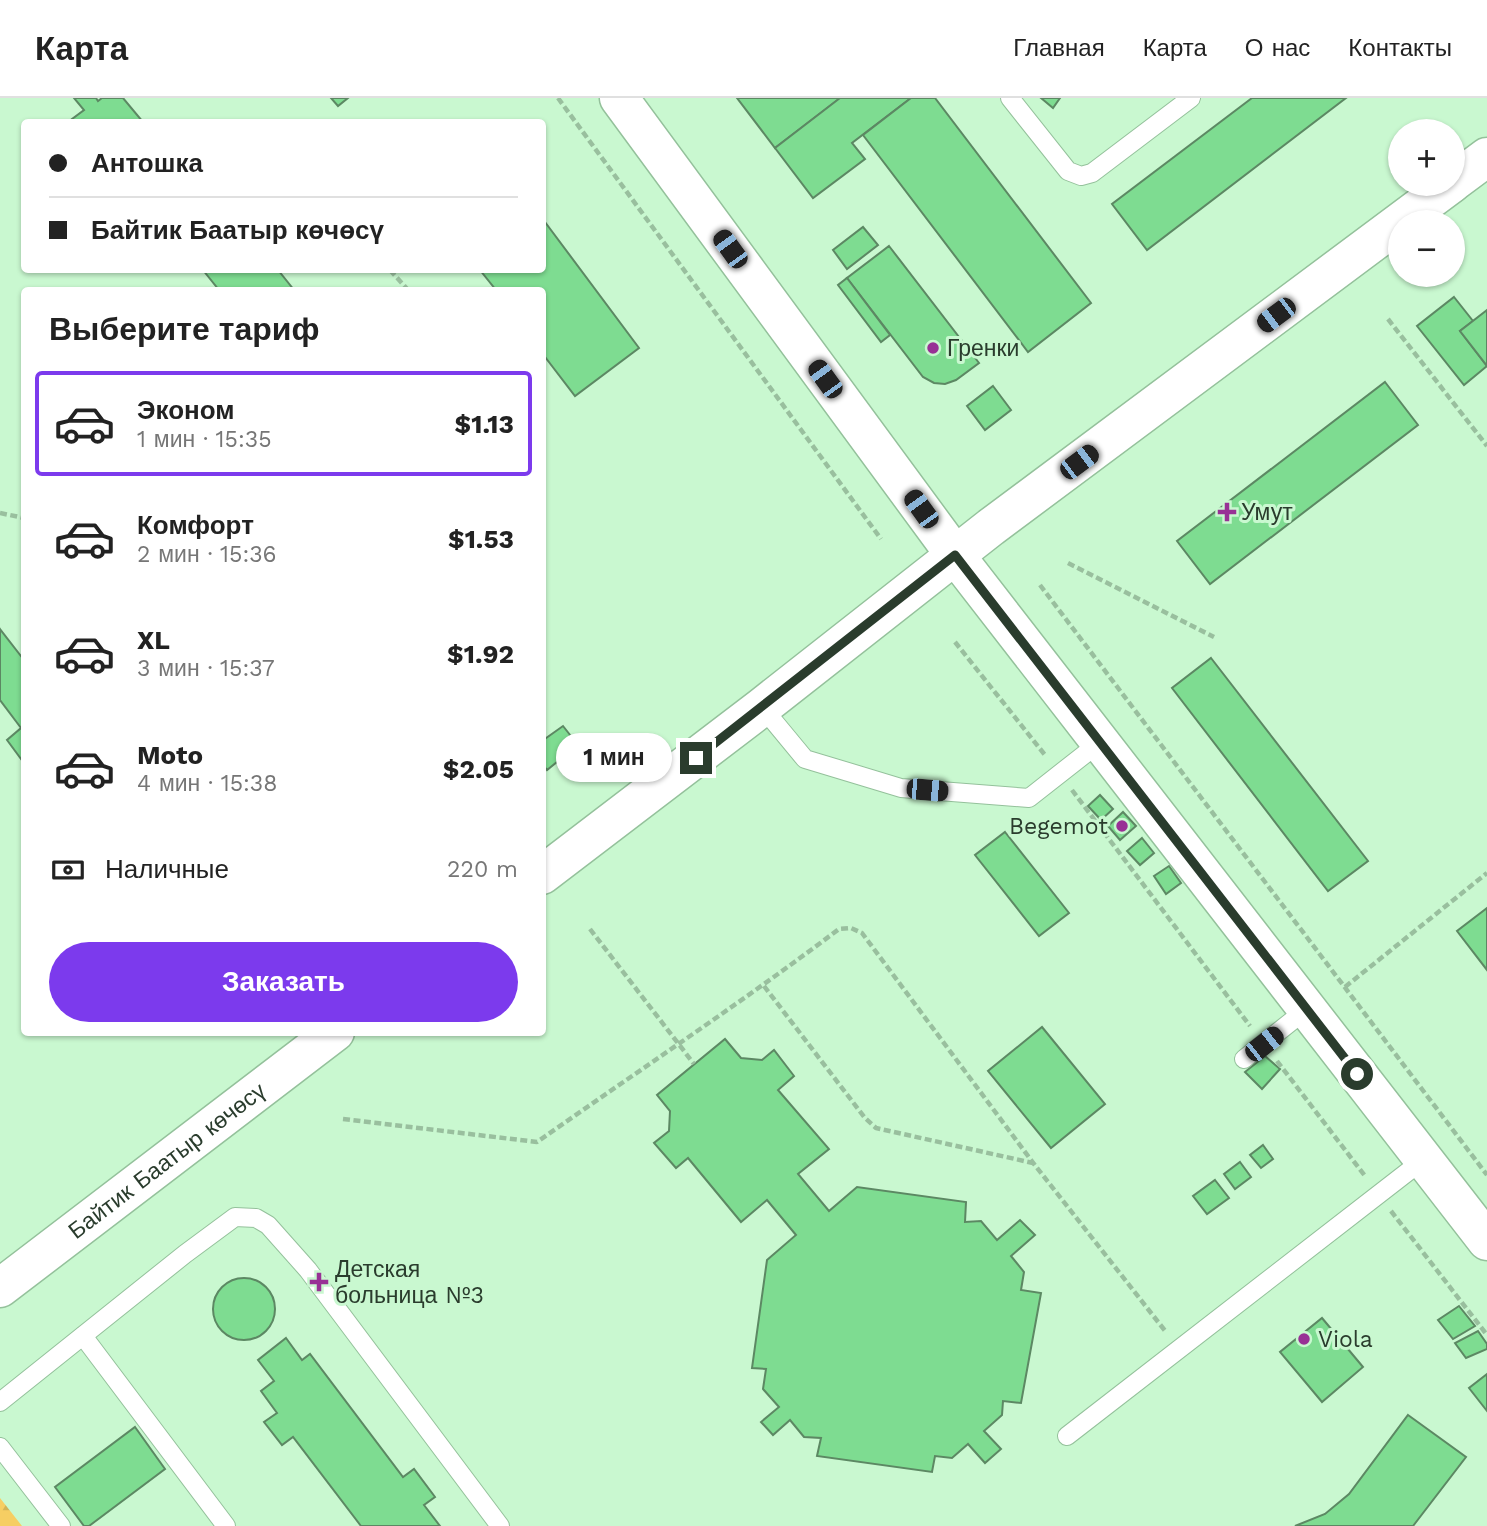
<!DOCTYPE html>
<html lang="ru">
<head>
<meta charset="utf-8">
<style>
	body { margin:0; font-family:"Work Sans",sans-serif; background:#f2f2f2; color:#222; height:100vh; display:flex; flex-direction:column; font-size:26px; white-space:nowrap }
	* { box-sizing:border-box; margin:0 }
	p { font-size:23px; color:#767676 }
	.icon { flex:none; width:38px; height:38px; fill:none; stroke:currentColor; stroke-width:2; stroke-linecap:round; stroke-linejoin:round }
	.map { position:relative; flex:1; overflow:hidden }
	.panel { position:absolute; left:21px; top:189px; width:525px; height:749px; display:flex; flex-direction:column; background:#fff; border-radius:7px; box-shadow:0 2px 5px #0004 }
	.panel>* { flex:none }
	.hud { position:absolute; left:21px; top:21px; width:525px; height:154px; border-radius:7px; box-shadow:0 2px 5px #0004; display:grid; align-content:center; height:154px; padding:0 28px; background:#fff }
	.controls { position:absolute; left:1388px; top:21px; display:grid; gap:14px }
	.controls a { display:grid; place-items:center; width:77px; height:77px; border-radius:50%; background:#fff; box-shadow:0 2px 5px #0004; font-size:35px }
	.end { position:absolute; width:32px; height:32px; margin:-16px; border:9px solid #2a3c2d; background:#fff; box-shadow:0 0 0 4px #fff }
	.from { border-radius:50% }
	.bubble { position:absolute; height:49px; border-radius:24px; background:#fff; box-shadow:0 2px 5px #0004; font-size:23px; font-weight:700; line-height:49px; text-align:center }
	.car { position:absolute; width:21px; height:42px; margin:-21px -10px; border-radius:9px; box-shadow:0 0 5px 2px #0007; background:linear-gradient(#222 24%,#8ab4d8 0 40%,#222 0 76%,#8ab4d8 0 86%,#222 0) }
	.hud b { display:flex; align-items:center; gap:24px; height:66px; font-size:26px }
	.hud b+b { border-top:2px solid #e0e0e0 }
	.hud i { width:18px; height:18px; background:#222 }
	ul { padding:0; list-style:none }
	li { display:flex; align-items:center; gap:21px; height:105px; margin:0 14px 10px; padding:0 14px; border:4px solid transparent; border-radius:7px }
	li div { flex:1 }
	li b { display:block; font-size:26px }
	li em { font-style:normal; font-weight:700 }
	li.selected { border-color:#7c3aed }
	li>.icon { width:63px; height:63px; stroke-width:1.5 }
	h2 { padding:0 28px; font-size:32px; line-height:84px }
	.pay { display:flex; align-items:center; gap:18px; height:77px; padding:0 28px; font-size:26px }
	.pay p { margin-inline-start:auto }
	.cta { display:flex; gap:14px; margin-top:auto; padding:14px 28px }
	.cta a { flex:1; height:80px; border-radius:42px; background:#7c3aed; color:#fff; font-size:28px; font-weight:700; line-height:80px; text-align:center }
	header { display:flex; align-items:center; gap:42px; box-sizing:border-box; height:98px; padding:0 35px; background:#fff; border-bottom:2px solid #e0e0e0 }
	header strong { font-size:33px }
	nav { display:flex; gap:38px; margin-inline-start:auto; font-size:24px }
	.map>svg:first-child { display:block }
	.forest { fill:url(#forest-firs) }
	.building { fill:#7edc91; stroke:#5c8863; stroke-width:2 }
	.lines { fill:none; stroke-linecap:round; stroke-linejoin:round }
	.service-casing { stroke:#94c19b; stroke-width:20 }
	.tertiary-casing { stroke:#94c19b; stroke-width:41 }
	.primary-casing { stroke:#94c19b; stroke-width:41 }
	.path { stroke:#99bf9e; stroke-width:4.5; stroke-dasharray:7 3.5; stroke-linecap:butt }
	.service { stroke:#fff; stroke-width:18 }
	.tertiary { stroke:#fff; stroke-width:38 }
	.primary { stroke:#fff; stroke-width:38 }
	.route { stroke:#2a3c2d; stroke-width:9 }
	.poi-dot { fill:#983195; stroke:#c9f8d0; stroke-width:2.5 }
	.labels { text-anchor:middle; stroke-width:6; stroke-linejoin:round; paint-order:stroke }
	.poi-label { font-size:23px; fill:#2a3c2d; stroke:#c9f8d0; text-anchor:start }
	.street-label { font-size:23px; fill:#2a3c2d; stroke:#c9f8d0 }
</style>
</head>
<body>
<header>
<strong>Карта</strong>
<nav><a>Главная</a><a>Карта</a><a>О нас</a><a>Контакты</a></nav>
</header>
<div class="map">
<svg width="1487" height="1428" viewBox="0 0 1487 1428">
	<defs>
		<pattern id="forest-firs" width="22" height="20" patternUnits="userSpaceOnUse" patternTransform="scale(1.75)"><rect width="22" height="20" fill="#f6ce63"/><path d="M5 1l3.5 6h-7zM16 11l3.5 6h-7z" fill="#d3b256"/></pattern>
	</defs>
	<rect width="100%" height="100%" fill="#c9f8d0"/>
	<!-- forest -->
	<polygon class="forest" points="0,1400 22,1428 0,1428"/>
	<!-- building -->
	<g class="building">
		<polygon points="74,0 96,0 98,3 102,0 123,0 143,24 68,24 84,12"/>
		<polygon points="331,0 348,0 338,8"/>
		<polygon points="737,0 838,0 839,1 775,50"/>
		<polygon points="840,0 911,0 852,45 865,61 813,100 775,50"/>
		<polygon points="911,0 935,0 1091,205 1028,254 863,37"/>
		<polygon points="1041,0 1060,0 1053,10"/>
		<polygon points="1252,0 1346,0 1147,152 1112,106"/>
		<polygon points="542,120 639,250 575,298 542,255 542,192 496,192 480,172 542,172"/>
		<polygon points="863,129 878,147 847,171 833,152"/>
		<polygon points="889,148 979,265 956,282 945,286 934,285 923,279 847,180"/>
		<polygon points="203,172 278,172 294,192 219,192"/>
		<polygon points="847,180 890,237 881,244 838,187"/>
		<polygon points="1454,199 1473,223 1460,233 1487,268 1464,287 1417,228"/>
		<polygon points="1487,212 1487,268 1460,233"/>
		<polygon points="1385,284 1418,327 1210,486 1177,443"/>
		<polygon points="993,288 1011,312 985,332 967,308"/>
		<polygon points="0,531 24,562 24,665 7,642 21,630 0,602"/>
		<polygon points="1211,560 1368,763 1328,793 1172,590"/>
		<polygon points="563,628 578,647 547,672 542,666 542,643"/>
		<polygon points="1100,697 1113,711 1101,722 1088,708"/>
		<polygon points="1123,714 1136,728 1120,742 1108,728"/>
		<polygon points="1005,734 1069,815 1039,838 975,757"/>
		<polygon points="1142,740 1154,755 1140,767 1127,753"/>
		<polygon points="1169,768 1181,785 1166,796 1154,778"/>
		<polygon points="1487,810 1487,872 1457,833"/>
		<polygon points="1042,929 1105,1006 1051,1050 988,973"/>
		<polygon points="725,941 741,960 762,962 774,952 794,978 778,992 829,1051 798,1076 829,1113 857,1089 966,1104 965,1124 981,1123 997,1142 1020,1122 1035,1137 1011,1158 1024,1174 1021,1192 1041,1195 1021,1305 1003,1303 1002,1317 984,1333 1001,1351 985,1365 968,1346 952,1360 935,1358 932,1374 817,1358 821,1340 804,1339 790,1322 773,1337 761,1324 779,1309 763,1291 766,1271 752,1270 767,1162 796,1137 767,1102 741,1124 688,1060 676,1070 654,1045 669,1033 670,1013 657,997"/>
		<polygon points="1265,958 1280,971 1262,991 1245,974"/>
		<polygon points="1263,1047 1273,1061 1261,1070 1250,1057"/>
		<polygon points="1240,1064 1251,1079 1235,1091 1224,1076"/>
		<polygon points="1215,1082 1229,1100 1207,1116 1193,1098"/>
		<circle cx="244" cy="1211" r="31"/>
		<polygon points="1459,1208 1475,1228 1453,1241 1438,1222"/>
		<polygon points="1322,1220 1363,1269 1322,1304 1280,1254"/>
		<polygon points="1478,1233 1487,1246 1487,1251 1466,1260 1455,1245"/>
		<polygon points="286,1240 302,1262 310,1256 403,1379 414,1371 435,1399 424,1407 440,1428 361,1428 293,1339 282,1347 264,1324 277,1315 261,1293 274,1283 258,1262"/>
		<polygon points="1487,1276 1487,1313 1469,1290"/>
		<polygon points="1408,1317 1466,1359 1413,1428 1295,1428 1325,1416 1349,1396"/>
		<polygon points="135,1329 165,1371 89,1428 84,1428 55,1389"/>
	</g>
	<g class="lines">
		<defs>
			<g id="service">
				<polyline points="1010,0 1068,73 1081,78 1092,75 1191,0"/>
				<polyline points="762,609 805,661 901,690 1029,700 1099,645"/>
				<polyline points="1244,961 1307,911"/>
				<polyline points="83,1238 226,1428"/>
				<polyline points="0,1304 185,1156 235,1119 256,1120 268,1127 308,1172 500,1428"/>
				<polyline points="1067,1338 1423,1062"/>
				<polyline points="0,1349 61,1428"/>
			</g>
			<polyline id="tertiary" points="619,0 955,457 1487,1143"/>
			<g id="primary">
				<polyline points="1452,85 1487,59"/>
				<polyline points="542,777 762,609 991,429 1451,86"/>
				<path id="s1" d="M0,1190L335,934"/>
			</g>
		</defs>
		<!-- service casing -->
		<use href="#service" class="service-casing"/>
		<!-- tertiary casing -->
		<use href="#tertiary" class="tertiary-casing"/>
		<!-- primary casing -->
		<use href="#primary" class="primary-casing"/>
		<!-- path -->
		<g class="path">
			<polyline points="558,0 881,441"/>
			<polyline points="390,172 408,192"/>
			<polyline points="1388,221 1487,348"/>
			<polyline points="0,415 24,420"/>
			<polyline points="1068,465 1214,539"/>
			<polyline points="1040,487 1487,1077"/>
			<polyline points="955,544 1045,657"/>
			<polyline points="1072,692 1250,928"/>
			<polyline points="590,831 694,966"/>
			<polyline points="764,888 865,1020 876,1030 1033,1065"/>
			<polyline points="1345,889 1487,775"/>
			<polyline points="1277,963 1365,1078"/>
			<path d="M343,1021L537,1044C638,973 741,905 839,831L851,830L862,835L1034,1066L1166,1234"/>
			<polyline points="1391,1113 1487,1237"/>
		</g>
		<!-- service -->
		<use href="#service" class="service"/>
		<!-- tertiary -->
		<use href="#tertiary" class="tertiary"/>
		<!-- primary -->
		<use href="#primary" class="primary"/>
	</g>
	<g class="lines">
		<!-- route -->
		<polyline class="route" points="696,660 955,457 1357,976"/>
	</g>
	<!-- markers -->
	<g class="poi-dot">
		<circle cx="933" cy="250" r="7"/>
		<path d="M1223.5 403.5h7v7h7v7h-7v7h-7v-7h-7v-7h7z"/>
		<circle cx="1122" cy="728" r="7"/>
		<path d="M315.5 1173.5h7v7h7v7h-7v7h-7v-7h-7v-7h7z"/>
		<circle cx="1304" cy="1241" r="7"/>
	</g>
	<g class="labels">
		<!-- poi labels -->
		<g class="poi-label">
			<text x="947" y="258">Гренки</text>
			<text x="1241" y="422">Умут</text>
			<text x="1108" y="736" text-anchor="end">Begemot</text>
			<text x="335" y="1179">Детская<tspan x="335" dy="26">больница №3</tspan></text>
			<text x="1318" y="1249">Viola</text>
		</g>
		<!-- street labels -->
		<g class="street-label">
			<text dy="8" stroke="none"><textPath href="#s1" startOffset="210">Байтик Баатыр көчөсү</textPath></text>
		</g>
	</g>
</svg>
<div class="controls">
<a>+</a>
<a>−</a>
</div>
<i class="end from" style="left:1357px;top:976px"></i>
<i class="end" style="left:696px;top:660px"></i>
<div class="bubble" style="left:556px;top:635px;width:116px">1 мин</div>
<i class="car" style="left:730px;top:151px;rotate:324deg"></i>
<i class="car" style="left:1276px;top:217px;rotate:233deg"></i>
<i class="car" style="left:825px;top:281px;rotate:324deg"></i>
<i class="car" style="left:1079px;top:364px;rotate:53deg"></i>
<i class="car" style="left:921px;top:411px;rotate:324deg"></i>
<i class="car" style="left:927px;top:692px;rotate:95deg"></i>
<i class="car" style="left:1264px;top:946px;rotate:52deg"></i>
<div class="hud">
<b><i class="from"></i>Антошка</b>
<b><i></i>Байтик Баатыр көчөсү</b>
</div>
<section class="panel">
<h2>Выберите тариф</h2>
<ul>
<li class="selected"><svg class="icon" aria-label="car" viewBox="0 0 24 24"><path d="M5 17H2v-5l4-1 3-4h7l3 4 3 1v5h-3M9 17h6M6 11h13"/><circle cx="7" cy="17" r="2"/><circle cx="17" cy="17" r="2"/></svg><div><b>Эконом</b><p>1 мин · 15:35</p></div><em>$1.13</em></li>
<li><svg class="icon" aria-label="car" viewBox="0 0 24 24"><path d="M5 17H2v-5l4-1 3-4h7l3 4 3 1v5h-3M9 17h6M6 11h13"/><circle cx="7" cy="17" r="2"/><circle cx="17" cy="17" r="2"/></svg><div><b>Комфорт</b><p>2 мин · 15:36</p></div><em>$1.53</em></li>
<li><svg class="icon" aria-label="car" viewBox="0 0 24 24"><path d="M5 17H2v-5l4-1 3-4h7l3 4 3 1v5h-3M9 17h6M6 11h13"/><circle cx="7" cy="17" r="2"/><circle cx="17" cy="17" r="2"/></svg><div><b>XL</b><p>3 мин · 15:37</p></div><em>$1.92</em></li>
<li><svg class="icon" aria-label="car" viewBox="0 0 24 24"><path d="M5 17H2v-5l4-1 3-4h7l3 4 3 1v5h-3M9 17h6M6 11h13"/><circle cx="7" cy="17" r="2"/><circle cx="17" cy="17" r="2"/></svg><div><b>Moto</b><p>4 мин · 15:38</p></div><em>$2.05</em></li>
</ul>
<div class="pay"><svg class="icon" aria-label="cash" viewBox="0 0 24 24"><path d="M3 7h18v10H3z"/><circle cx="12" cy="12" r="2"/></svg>Наличные<p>220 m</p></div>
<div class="cta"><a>Заказать</a></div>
</section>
</div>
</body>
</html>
